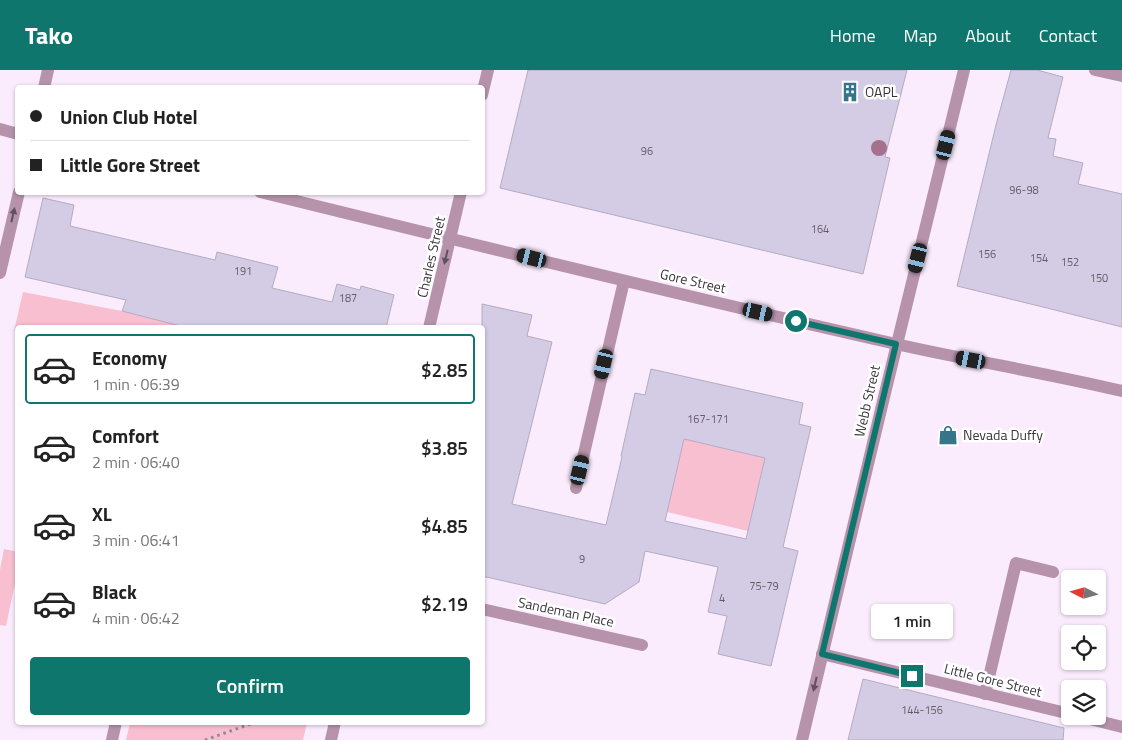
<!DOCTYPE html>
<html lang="en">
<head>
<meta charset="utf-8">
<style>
	body { margin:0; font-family:"Titillium Web",sans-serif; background:#f6f6f6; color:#222; height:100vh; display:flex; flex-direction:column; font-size:19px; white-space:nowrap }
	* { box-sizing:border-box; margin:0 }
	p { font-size:16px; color:#767676 }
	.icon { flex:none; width:28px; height:28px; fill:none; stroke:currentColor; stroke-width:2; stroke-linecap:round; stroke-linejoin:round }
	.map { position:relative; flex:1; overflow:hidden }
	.side { position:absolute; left:15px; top:255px; width:470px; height:400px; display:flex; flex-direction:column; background:#fff; border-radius:5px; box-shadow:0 1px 4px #0004 }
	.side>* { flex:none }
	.hud { position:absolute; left:15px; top:15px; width:470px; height:110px; border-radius:5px; box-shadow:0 1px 4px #0004; display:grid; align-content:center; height:110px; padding:0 15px; background:#fff }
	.needle { width:32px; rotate:276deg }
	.buttons { position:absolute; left:1061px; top:500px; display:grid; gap:10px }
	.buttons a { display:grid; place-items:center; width:45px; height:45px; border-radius:5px; background:#fff; box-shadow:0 1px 4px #0004; font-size:25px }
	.end { position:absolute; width:22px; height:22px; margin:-11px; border:6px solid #0f766e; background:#fff; box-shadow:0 0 0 2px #fff }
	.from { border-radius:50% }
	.bubble { position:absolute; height:35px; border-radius:5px; background:#fff; box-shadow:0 1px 4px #0004; font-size:16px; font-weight:600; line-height:35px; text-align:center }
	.car { position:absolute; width:15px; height:30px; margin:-15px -8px; border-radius:6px; box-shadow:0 0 4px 1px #0007; background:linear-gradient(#222 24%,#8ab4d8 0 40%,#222 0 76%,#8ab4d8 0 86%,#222 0) }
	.hud b { display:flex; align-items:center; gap:18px; height:48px; font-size:19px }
	.hud b+b { border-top:1px solid #e0e0e0 }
	.hud i { width:12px; height:12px; background:#222 }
	ul { padding:9px 0 0; list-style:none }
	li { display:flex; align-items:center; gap:15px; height:70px; margin:0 10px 8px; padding:0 5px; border:2px solid transparent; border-radius:5px }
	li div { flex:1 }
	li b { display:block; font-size:19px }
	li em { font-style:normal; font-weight:600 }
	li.active { border-color:#0f766e }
	li>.icon { width:45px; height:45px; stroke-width:1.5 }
	.button { display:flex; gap:10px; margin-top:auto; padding:10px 15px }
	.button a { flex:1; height:58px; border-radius:5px; background:#0f766e; color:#fff; font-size:20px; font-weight:600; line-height:58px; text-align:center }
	header { display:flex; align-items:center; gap:30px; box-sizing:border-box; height:70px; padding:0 25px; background:#0f766e; color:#fff }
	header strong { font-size:24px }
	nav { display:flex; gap:28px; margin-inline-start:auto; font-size:18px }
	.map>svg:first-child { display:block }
	.green { fill:#f8bfd1 }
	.building { fill:#d4cce4; stroke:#b3abc2; fill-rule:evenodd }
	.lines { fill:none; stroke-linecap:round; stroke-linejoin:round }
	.path { stroke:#938995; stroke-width:3; stroke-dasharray:2.5 4; stroke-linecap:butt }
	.service { stroke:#b693aa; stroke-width:12 }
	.minor { stroke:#b693aa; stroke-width:12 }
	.tree { fill:#a5718e }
	.oneway { fill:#61515e }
	.route { stroke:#0f766e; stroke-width:6 }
	.labels { text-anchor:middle; stroke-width:5; stroke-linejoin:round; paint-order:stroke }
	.number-label { font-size:11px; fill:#625b67 }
	.poi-label { font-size:14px; fill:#3c353d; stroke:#fff; text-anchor:start }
	.street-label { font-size:14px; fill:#3c353d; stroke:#fff }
</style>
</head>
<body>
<header>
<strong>Tako</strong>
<nav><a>Home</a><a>Map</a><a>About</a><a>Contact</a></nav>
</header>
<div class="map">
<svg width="1122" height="670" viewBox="0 0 1122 670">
	<rect width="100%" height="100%" fill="#faecfd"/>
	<!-- green -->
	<g class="green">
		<polygon points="23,222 122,241 164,252 196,257 18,258 17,261 14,261"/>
		<polygon points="684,369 765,388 748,461 667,442"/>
		<polygon points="4,479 18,482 17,504 6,556 0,555 0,500"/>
		<polygon points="130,653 130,652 307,653 303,670 126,670"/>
	</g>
	<!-- building -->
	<g class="building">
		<polygon points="528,0 907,0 885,87 890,88 863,204 500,118"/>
		<polygon points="1011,0 1037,0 1063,7 1048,68 1056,69 1053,86 1083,93 1078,114 1122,124 1122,257 1047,238 957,216 996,55"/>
		<polygon points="43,128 74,135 70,156 215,190 217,182 278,197 272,218 332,232 337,214 360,220 361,216 394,225 386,258 188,258 122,241 126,230 25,207"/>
		<path d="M482,234L532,245L527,266L552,272L512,434L606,455L622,387L621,386L635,323L645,325L651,299L803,333L799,354L811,357L783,477L798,481L771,596L718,584L727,546L708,542L718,497L645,481L639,512L605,534L482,506ZM684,369L765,388L746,469L665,451Z"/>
		<polygon points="863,609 1064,658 1063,670 848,670"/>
	</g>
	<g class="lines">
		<!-- path -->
		<polyline class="path" points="205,670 256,652"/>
		<!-- service -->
		<g class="service">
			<polyline points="576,418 624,211"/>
			<polyline points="482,539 642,575"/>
			<polyline points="985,624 1016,493 1053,502"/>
			<polyline points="112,670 116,652"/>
		</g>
		<!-- minor -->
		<g class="minor">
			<polyline points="1095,0 1122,6"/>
			<polyline points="44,18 48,0"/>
			<polyline points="482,25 488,0"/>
			<polyline points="0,59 18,64"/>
			<path d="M260,122C471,174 683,226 896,274C971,291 1047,303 1122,321"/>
			<polyline points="0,203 19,122"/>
			<polyline points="429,258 461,122"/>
			<polyline points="822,584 1070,644"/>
			<polyline points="1078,646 1122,657"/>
			<polyline points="331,670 335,652"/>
			<polyline points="802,670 885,323 964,0"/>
		</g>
	</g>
	<!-- trees -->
	<circle class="tree" cx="879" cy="78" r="8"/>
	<!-- one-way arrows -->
	<defs><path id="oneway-solid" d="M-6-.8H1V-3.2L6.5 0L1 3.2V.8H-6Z" transform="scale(1.25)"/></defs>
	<g class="oneway">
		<use href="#oneway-solid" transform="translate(13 145) rotate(-77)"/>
		<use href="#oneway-solid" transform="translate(446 187) rotate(103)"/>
		<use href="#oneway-solid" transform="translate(815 614) rotate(103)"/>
	</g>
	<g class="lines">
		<!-- route -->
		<polyline class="route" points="796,251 896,274 822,584 912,606"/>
	</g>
	<!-- icons -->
	<defs>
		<symbol id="building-bare" viewBox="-9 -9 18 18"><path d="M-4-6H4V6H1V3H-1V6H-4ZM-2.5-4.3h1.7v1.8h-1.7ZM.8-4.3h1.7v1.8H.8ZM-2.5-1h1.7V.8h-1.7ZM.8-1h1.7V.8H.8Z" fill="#357489" stroke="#fff" stroke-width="2.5" paint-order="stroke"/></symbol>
		<symbol id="shop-bare" viewBox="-9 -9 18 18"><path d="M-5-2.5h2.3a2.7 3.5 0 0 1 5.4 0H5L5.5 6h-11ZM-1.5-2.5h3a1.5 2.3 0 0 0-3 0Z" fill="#357489" stroke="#fff" stroke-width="2.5" paint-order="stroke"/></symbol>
	</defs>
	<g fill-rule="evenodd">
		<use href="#building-bare" x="836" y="8" width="28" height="28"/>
		<use href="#shop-bare" x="934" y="351" width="28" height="28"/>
	</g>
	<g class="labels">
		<!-- number labels -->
		<g class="number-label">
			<text x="647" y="85">96</text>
			<text x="1024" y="124">96-98</text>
			<text x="820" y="163">164</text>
			<text x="987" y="188">156</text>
			<text x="1039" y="192">154</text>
			<text x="1070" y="196">152</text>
			<text x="243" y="205">191</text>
			<text x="1099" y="212">150</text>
			<text x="348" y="232">187</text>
			<text x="708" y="353">167-171</text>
			<text x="582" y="493">9</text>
			<text x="764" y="520">75-79</text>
			<text x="722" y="532">4</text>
			<text x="922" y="644">144-156</text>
		</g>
		<!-- poi labels -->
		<g class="poi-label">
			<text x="865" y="27">OAPL</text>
			<text x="963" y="370">Nevada Duffy</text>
		</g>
		<!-- street labels -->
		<g class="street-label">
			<text transform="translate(431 187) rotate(-77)" y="5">Charles Street</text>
			<text transform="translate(693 211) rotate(13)" y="5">Gore Street</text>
			<text transform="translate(867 331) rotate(-77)" y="5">Webb Street</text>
			<text transform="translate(566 542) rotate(12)" y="5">Sandeman Place</text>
			<text transform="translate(993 610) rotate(14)" y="5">Little Gore Street</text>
		</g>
	</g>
</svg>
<div class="buttons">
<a><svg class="needle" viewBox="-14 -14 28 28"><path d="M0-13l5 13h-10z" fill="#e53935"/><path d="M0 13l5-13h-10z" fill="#767676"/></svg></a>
<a><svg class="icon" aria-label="locate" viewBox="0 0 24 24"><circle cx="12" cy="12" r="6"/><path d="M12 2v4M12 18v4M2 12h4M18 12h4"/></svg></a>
<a><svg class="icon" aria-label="layers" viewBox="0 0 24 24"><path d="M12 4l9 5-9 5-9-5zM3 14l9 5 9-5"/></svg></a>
</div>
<i class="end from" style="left:796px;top:251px"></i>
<i class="end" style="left:912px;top:606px"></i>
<div class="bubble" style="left:871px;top:534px;width:82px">1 min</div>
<i class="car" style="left:946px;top:75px;rotate:14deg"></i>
<i class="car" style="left:532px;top:188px;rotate:284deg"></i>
<i class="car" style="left:918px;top:188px;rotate:194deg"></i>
<i class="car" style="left:758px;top:242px;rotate:103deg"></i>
<i class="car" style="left:971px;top:290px;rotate:281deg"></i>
<i class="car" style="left:604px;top:294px;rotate:193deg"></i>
<i class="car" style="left:580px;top:400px;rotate:13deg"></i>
<div class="hud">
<b><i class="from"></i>Union Club Hotel</b>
<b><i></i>Little Gore Street</b>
</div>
<section class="side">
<ul>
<li class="active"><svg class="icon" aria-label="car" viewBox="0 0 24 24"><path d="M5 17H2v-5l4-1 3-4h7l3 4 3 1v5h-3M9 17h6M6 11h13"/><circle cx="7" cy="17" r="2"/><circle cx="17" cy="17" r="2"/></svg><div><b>Economy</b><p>1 min · 06:39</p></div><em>$2.85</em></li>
<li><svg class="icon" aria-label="car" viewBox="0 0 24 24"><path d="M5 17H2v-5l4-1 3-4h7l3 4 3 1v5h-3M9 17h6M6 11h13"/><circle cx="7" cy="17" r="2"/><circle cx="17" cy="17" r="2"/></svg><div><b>Comfort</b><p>2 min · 06:40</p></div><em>$3.85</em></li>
<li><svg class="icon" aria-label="car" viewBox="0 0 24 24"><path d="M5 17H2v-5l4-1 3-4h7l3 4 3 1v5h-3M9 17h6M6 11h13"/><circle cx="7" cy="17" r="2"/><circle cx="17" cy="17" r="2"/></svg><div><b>XL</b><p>3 min · 06:41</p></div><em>$4.85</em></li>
<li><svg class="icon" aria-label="car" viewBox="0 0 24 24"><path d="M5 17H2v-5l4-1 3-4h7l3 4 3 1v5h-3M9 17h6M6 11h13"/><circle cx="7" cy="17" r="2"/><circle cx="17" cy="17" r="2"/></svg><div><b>Black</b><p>4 min · 06:42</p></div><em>$2.19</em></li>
</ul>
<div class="button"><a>Confirm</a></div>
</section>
</div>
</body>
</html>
